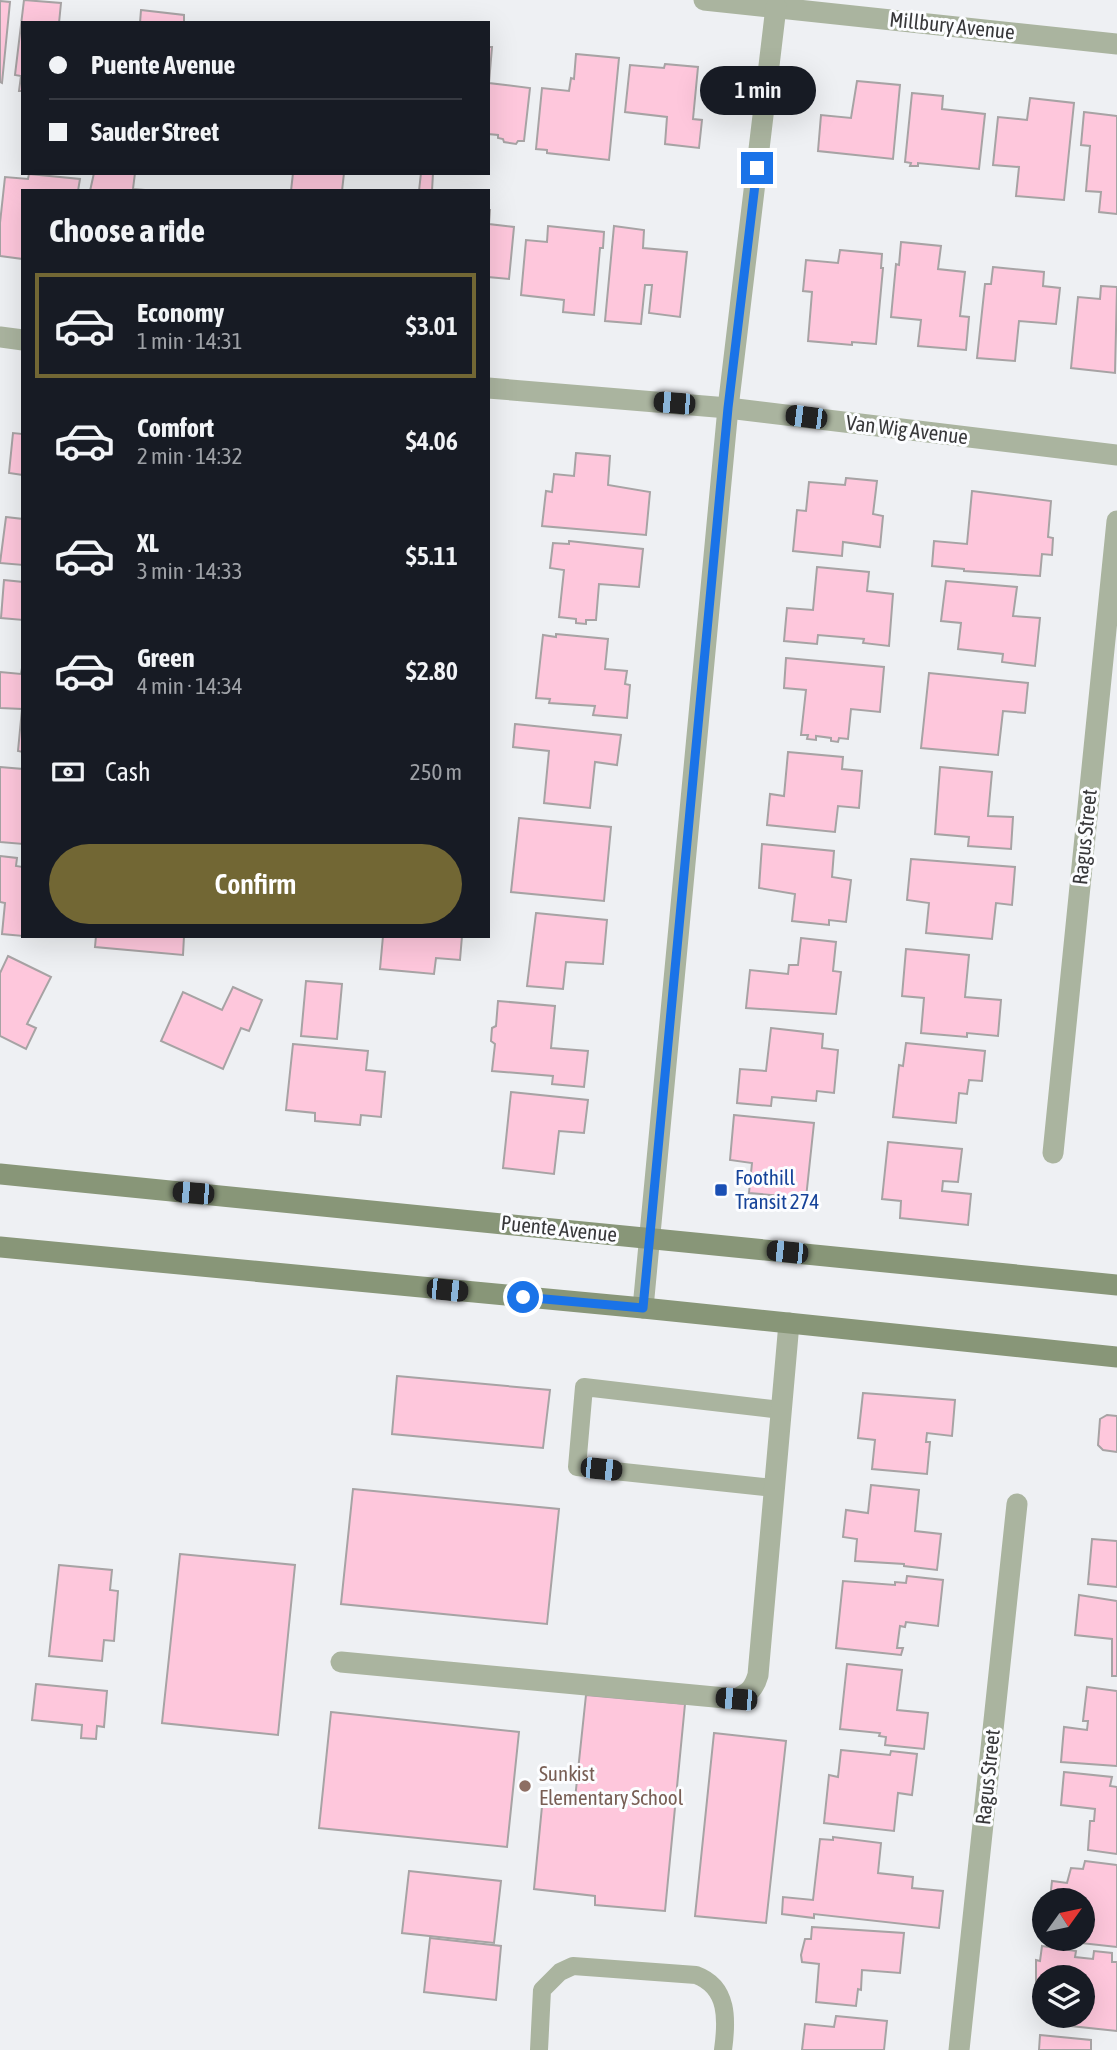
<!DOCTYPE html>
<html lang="en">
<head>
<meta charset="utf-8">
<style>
	body { margin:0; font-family:"Asap Condensed",sans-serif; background:#242831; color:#f1f3f6; height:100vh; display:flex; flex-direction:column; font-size:26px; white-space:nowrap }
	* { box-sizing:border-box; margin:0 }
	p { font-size:23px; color:#9ea1a6 }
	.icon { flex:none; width:38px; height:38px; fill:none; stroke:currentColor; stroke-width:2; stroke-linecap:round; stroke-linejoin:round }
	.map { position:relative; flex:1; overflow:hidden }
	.sheet { position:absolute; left:21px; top:189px; width:469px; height:749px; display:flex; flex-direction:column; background:#171b24; border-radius:0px; box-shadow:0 7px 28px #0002 }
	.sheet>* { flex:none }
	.guide { position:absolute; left:21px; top:21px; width:469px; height:154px; border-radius:0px; box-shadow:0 7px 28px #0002; display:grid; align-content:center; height:154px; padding:0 28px; background:#171b24 }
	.needle { width:46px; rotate:57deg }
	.controls { position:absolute; left:1032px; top:1888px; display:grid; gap:14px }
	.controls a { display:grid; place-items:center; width:63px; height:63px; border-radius:50%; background:#171b24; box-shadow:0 7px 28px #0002; font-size:35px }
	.end { position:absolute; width:32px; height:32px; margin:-16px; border:9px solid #1a73e8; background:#fff; box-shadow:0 0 0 4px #fff }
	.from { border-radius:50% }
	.bubble { position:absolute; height:49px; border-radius:24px; background:#171b24; box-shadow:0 7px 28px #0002; font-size:23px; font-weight:600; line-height:49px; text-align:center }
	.car { position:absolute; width:21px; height:42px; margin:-21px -10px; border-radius:9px; box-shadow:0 0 5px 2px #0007; background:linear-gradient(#222 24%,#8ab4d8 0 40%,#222 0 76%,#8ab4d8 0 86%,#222 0) }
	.guide b { display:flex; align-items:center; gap:24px; height:66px; font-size:26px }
	.guide b+b { border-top:2px solid #363941 }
	.guide i { width:18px; height:18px; background:#f1f3f6 }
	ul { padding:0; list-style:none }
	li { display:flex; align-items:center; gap:21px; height:105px; margin:0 14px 10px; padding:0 14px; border:4px solid transparent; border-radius:0px }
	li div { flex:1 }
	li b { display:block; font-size:26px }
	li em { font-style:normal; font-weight:600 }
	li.active { border-color:#726734 }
	li>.icon { width:63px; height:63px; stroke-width:1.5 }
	h2 { padding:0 28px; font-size:32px; line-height:84px }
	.pay { display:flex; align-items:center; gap:18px; height:77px; padding:0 28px; font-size:26px }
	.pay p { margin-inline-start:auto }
	.action { display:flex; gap:14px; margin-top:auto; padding:14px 28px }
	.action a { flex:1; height:80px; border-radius:42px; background:#726734; color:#fff; font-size:28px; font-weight:600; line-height:80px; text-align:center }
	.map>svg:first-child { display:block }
	.building { fill:#fec7dc; stroke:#a7a3a4; stroke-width:2 }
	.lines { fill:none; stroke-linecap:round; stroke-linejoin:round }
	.lane { stroke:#aab49f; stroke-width:18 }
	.street { stroke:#aab49f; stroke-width:21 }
	.secondary { stroke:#889678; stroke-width:21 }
	.route { stroke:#1a73e8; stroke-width:9 }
	.transit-dot { fill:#1a4fb4; stroke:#fcfdff; stroke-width:2.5 }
	.education-dot { fill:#8d6e63; stroke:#fcfdff; stroke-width:2.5 }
	.labels { text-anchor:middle; stroke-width:6; stroke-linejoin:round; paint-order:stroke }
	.street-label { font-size:21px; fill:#38383a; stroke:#fcfdff }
	.transit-label { font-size:21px; fill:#164399; stroke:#fcfdff; text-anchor:start }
	.education-label { font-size:21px; fill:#785e54; stroke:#fcfdff; text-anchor:start }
</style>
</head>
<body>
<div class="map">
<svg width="1117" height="2050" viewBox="0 0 1117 2050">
	<rect width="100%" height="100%" fill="#eef0f3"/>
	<!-- building -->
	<g class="building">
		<polygon points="24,0 61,3 59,23 23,23 23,91 19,91 21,76 15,75"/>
		<polygon points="0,1 10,2 2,83 0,82"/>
		<polygon points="141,10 184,15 184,23 140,23"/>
		<polygon points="488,47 492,47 489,83 530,88 524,141 518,141 516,144 504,142 503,139 498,138 498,135 488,134"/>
		<polygon points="576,54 619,58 609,160 547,153 547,150 536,149 542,88 569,91 571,78 574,79"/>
		<polygon points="665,64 698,67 693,119 702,120 699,148 665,144 667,117 625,112 630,65 664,68"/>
		<polygon points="857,81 900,85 893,159 818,151 821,115 851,118"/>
		<polygon points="912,93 943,96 942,109 985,114 979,169 918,163 918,166 910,166 911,163 905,162"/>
		<polygon points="1030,98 1074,103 1064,200 1016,196 1019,167 993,165 998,117 1027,120"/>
		<polygon points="1084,112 1117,116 1117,214 1099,212 1101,192 1086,191 1090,146 1081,145"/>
		<polygon points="94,173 135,173 133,189 157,191 90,191"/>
		<polygon points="293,173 344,173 342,191 291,191"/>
		<polygon points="421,173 433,173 432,191 419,191"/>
		<polygon points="29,174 80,179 78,191 23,191 23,259 0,256 0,223 5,177 28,179"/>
		<polygon points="488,210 490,210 489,224 514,227 509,279 488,277"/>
		<polygon points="548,226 604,232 603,248 600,248 594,315 563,312 564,300 521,295 526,240 547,242"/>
		<polygon points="614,226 644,230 643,248 687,252 680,317 649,313 652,285 645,285 641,324 605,321"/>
		<polygon points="901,242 941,246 938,269 965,272 960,316 969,317 966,350 918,346 921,320 891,317 896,264 899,265"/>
		<polygon points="840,250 882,254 881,268 883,268 876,344 852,342 852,345 808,341 812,292 803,291 806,260 838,263"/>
		<polygon points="993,267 1044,272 1043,286 1060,288 1056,324 1019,321 1015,361 977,358 985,284 991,284"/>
		<polygon points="1101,286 1117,287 1115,373 1071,368 1078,297 1100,299"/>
		<polygon points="23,427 23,475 9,473 13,433 22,434"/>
		<polygon points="576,453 610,456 608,485 650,492 646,535 542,526 546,491 552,492 554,474 574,476"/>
		<polygon points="846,478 877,481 873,514 883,516 880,547 843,542 842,556 793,551 797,510 806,511 809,482 845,485"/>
		<polygon points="972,491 1051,501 1048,537 1053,538 1052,555 1042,554 1040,576 964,571 964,569 932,566 934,541 967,544"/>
		<polygon points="6,517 23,519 23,565 0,563"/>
		<polygon points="569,541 643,549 639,587 599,584 596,620 586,620 586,624 576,623 576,619 559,617 564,570 550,568 553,543 569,544"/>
		<polygon points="817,567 869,572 867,591 893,594 889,646 863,643 864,639 818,635 817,644 784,641 787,608 813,610"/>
		<polygon points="4,580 23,582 23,620 1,618"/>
		<polygon points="946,581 1017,587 1013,616 1040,618 1035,666 1002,662 1003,654 958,649 961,623 941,621"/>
		<polygon points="556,634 608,639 605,669 627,671 625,684 630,685 627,718 593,715 595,706 549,703 550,699 536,698 543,635 556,637"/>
		<polygon points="786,658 884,667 880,712 851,709 848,739 839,738 838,742 831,741 831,738 816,736 816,740 807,739 808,735 801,735 806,690 784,688"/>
		<polygon points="22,668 23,669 23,752 18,751 22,709 0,708 0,672 21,674"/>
		<polygon points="929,673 1028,683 1025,713 1003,711 998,755 921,748"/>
		<polygon points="515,724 621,735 617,765 595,762 590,808 544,803 549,751 513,747"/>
		<polygon points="788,752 843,757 842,769 862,771 859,808 838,806 835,832 767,825 770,794 784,796"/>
		<polygon points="0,767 23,769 23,844 0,842"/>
		<polygon points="940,767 992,772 988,816 1013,817 1011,849 968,846 969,837 935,834"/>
		<polygon points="519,818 611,827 604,901 511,892"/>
		<polygon points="762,844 834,851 832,877 851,880 846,922 829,920 829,925 792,921 795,894 759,888"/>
		<polygon points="0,856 17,858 16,866 23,867 23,936 2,934 5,903 0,902"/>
		<polygon points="911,859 1015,867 1012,905 996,903 992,939 926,933 929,903 907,900"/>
		<polygon points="536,913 607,920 603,964 566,962 563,989 527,986"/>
		<polygon points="96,936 184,936 183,955 95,947"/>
		<polygon points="383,936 462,936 460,960 436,958 434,974 380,969"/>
		<polygon points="801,938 836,942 833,971 841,972 836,1014 746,1008 750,970 788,974 789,965 798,965"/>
		<polygon points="906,949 969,955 965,997 1001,1000 998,1036 967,1033 967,1037 921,1033 924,998 902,996"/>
		<polygon points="8,956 51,977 27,1024 36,1028 26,1049 0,1036 0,973"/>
		<polygon points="306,981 342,984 337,1039 301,1036"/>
		<polygon points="233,987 262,1000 249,1031 241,1028 223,1069 161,1041 183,992 222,1010"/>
		<polygon points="498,1001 555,1006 551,1048 588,1051 584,1087 552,1084 553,1076 492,1071 495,1044 491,1041 492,1028 496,1026"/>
		<polygon points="771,1028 823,1034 822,1048 838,1050 834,1093 817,1091 816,1101 772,1097 771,1106 737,1103 740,1069 766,1071"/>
		<polygon points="906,1043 985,1051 982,1081 969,1080 967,1094 959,1093 956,1123 893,1117 899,1065 903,1066"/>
		<polygon points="293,1044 368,1051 366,1070 385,1072 381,1117 361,1115 360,1125 315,1121 315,1113 286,1110"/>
		<polygon points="511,1092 588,1100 584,1133 559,1131 554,1174 503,1168"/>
		<polygon points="734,1115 814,1123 806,1198 749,1193 752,1163 730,1160"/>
		<polygon points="888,1142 962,1149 958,1182 943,1181 942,1191 971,1194 968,1225 900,1218 901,1201 882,1199"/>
		<polygon points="397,1376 550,1390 543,1448 392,1434"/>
		<polygon points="863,1393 955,1400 952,1436 927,1433 926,1442 930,1442 927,1474 872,1469 875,1440 858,1438"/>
		<polygon points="1107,1415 1117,1416 1117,1452 1103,1450 1098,1445 1100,1419"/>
		<polygon points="871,1485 919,1490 915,1531 941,1534 937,1570 904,1566 904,1564 855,1561 857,1539 843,1537 846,1510 868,1513"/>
		<polygon points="353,1489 559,1509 547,1624 341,1604"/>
		<polygon points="1092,1539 1117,1541 1117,1587 1088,1584"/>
		<polygon points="180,1554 295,1565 278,1735 162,1723"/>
		<polygon points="59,1565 112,1570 110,1590 118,1591 114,1641 104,1640 102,1661 49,1656"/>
		<polygon points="907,1576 943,1580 938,1626 906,1622 905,1627 900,1626 897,1648 903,1648 901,1655 836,1648 843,1581 895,1585 895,1582 906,1583"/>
		<polygon points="1079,1595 1117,1601 1117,1676 1112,1676 1112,1639 1075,1635"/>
		<polygon points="847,1664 902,1670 897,1710 928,1713 924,1749 885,1745 886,1737 879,1736 880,1733 840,1729"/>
		<polygon points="36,1684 107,1691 104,1727 97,1726 96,1739 81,1738 82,1725 32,1720"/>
		<polygon points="1087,1687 1117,1691 1117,1766 1061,1762 1064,1727 1087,1730 1088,1721 1083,1721"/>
		<polygon points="586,1695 685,1704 665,1911 595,1905 595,1896 534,1889 543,1796 575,1799"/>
		<polygon points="331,1712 519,1732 507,1847 319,1828"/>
		<polygon points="714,1733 786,1741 766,1923 695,1916"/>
		<polygon points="841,1750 890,1755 891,1751 917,1754 912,1795 898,1793 894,1831 824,1823 829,1775 838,1777"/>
		<polygon points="1064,1772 1112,1777 1110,1786 1117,1787 1117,1854 1088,1850 1090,1821 1094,1821 1095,1809 1061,1805"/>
		<polygon points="833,1837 881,1843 878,1873 913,1877 912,1888 943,1891 939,1928 814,1914 814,1918 782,1914 783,1897 813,1900 820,1839 833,1840"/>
		<polygon points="1085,1861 1117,1865 1117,1947 1045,1939 1083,1939 1083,1900 1050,1900 1052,1881 1067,1883 1071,1868 1083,1869"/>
		<polygon points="409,1871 501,1881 494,1943 402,1933"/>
		<polygon points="812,1927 904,1933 900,1973 862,1970 861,1990 858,1989 856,2006 816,2002 819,1964 802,1962 801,1955 805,1939 811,1939"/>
		<polygon points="430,1938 501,1946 496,2000 424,1992"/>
		<polygon points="1042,1946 1076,1951 1075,1957 1093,1959 1094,1951 1112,1953 1112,1962 1117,1962 1117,2031 1071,2026 1072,2016 1083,2016 1083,1978 1045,1978 1045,1985 1036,1984 1036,1960 1040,1961"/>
		<polygon points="836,2016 887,2021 884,2050 802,2050 805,2024 834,2027"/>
		<polygon points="1040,2035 1091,2040 1091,2050 1039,2050"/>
	</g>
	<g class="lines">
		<!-- lane -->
		<g class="lane">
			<polyline points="774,1488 577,1467 584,1387 781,1410"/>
			<path d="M539,2050L542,1990L560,1972L573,1966L696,1975C729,1987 727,2021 723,2050"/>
		</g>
		<!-- street -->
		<g class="street">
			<polyline points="704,0 1117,44"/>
			<polyline points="0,337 23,340"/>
			<polyline points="488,388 728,408 1117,455"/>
			<polyline points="1053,1153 1117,521"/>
			<polyline points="643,1308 728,408 776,7"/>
			<path d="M341,1662L736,1699C749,1693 754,1689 758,1675L789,1323"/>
			<polyline points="959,2050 1017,1504"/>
		</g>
		<!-- secondary -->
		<g class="secondary">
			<polyline points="0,1174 1117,1285"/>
			<polyline points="0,1247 643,1308 1117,1357"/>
		</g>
	</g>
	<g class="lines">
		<!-- route -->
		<polyline class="route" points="523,1297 643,1308 728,408 757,168"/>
	</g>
	<!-- markers -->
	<rect class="transit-dot" x="714" y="1183" width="14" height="14" rx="3.5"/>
	<circle class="education-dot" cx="525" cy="1786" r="7"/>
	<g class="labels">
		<!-- street labels -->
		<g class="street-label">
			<text transform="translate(952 26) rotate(6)" y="7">Millbury Avenue</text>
			<text transform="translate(907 430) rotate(7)" y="7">Van Wig Avenue</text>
			<text transform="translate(1085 837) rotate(-84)" y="7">Ragus Street</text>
			<text transform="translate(559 1229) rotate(6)" y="7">Puente Avenue</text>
			<text transform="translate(988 1777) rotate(-84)" y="7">Ragus Street</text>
		</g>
		<!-- transit labels -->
		<g class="transit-label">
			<text x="735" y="1185">Foothill<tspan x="735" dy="24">Transit 274</tspan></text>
		</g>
		<!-- education labels -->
		<g class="education-label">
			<text x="539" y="1781">Sunkist<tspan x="539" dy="24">Elementary School</tspan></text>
		</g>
	</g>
</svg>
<div class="controls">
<a><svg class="needle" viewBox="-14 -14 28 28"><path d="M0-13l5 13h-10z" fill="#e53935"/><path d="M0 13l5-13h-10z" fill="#9ea1a6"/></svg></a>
<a><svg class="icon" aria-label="layers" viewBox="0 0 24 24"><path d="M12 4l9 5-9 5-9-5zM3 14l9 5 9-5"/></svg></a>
</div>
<i class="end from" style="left:523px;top:1297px"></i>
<i class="end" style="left:757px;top:168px"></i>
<div class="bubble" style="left:700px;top:66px;width:116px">1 min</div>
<i class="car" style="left:674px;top:403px;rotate:275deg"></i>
<i class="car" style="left:806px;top:417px;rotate:277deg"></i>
<i class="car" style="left:193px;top:1193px;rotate:275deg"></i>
<i class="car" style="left:787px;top:1252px;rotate:276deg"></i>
<i class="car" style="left:447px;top:1290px;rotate:96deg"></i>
<i class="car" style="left:601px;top:1469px;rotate:96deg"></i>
<i class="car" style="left:736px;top:1699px;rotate:275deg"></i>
<div class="guide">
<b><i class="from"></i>Puente Avenue</b>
<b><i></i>Sauder Street</b>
</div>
<section class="sheet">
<h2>Choose a ride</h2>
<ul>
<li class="active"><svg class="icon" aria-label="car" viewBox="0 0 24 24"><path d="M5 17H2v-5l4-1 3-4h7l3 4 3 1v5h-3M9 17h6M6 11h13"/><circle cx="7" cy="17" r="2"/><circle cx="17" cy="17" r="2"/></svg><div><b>Economy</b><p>1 min · 14:31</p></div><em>$3.01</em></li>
<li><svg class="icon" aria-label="car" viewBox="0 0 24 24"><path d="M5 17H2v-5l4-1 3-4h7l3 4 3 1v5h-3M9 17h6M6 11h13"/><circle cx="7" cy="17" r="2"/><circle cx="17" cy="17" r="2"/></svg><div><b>Comfort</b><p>2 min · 14:32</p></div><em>$4.06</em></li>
<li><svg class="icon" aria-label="car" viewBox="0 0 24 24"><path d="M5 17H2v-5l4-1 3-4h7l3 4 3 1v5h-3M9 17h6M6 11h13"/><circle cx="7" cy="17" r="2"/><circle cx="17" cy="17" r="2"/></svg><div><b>XL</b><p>3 min · 14:33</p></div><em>$5.11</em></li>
<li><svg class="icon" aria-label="car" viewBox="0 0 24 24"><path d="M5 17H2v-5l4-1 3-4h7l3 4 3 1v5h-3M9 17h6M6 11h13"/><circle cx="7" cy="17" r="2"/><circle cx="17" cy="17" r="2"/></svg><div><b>Green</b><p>4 min · 14:34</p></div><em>$2.80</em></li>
</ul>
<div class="pay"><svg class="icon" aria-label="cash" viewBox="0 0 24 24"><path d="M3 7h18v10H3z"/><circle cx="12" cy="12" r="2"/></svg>Cash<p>250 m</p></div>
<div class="action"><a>Confirm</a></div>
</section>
</div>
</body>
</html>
